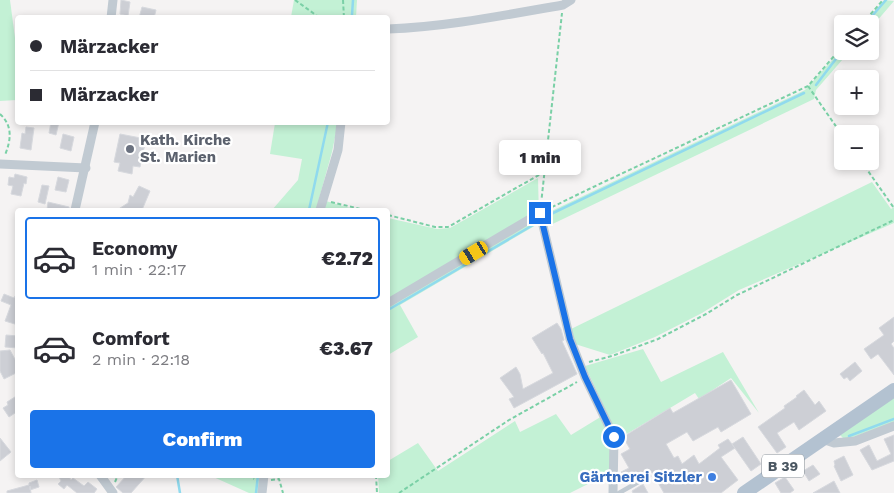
<!DOCTYPE html>
<html lang="en">
<head>
<meta charset="utf-8">
<style>
	body { margin:0; font-family:"Work Sans",sans-serif; background:#f7f7f7; color:#2b2b33; height:100vh; display:flex; flex-direction:column; font-size:19px; white-space:nowrap }
	* { box-sizing:border-box; margin:0 }
	p { font-size:16px; color:#7c7c81 }
	.icon { flex:none; width:28px; height:28px; fill:none; stroke:currentColor; stroke-width:2; stroke-linecap:round; stroke-linejoin:round }
	.map { position:relative; flex:1; overflow:hidden }
	.drawer { position:absolute; left:15px; top:208px; width:375px; height:270px; display:flex; flex-direction:column; background:#fff; border-radius:5px; box-shadow:0 2px 8px #0003 }
	.drawer>* { flex:none }
	.banner { position:absolute; left:15px; top:15px; width:375px; height:110px; border-radius:5px; box-shadow:0 2px 8px #0003; display:grid; align-content:center; height:110px; padding:0 15px; background:#fff }
	.tools { position:absolute; left:834px; top:15px; display:grid; gap:10px }
	.tools a { display:grid; place-items:center; width:45px; height:45px; border-radius:5px; background:#fff; box-shadow:0 2px 8px #0003; font-size:25px }
	.end { position:absolute; width:22px; height:22px; margin:-11px; border:6px solid #1a73e8; background:#fff; box-shadow:0 0 0 2px #fff }
	.from { border-radius:50% }
	.bubble { position:absolute; height:35px; border-radius:5px; background:#fff; box-shadow:0 2px 8px #0003; font-size:16px; font-weight:800; line-height:35px; text-align:center }
	.car { position:absolute; width:15px; height:30px; margin:-15px -8px; border-radius:6px; box-shadow:0 0 4px 1px #0007; background:linear-gradient(#f5c518 24%,#345 0 40%,#f5c518 0 76%,#345 0 86%,#f5c518 0) }
	.banner b { display:flex; align-items:center; gap:18px; height:48px; font-size:19px }
	.banner b+b { border-top:1px solid #e1e1e2 }
	.banner i { width:12px; height:12px; background:#2b2b33 }
	ul { padding:9px 0 0; list-style:none }
	li { display:flex; align-items:center; gap:15px; height:82px; margin:0 10px 8px; padding:0 5px; border:2px solid transparent; border-radius:5px }
	li div { flex:1 }
	li b { display:block; font-size:19px }
	li em { font-style:normal; font-weight:800 }
	li.on { border-color:#1a73e8 }
	li>.icon { width:45px; height:45px; stroke-width:1.5 }
	.primary-button { display:flex; gap:10px; margin-top:auto; padding:10px 15px }
	.primary-button a { flex:1; height:58px; border-radius:5px; background:#1a73e8; color:#fff; font-size:20px; font-weight:800; line-height:58px; text-align:center }
	.map>svg:first-child { display:block }
	.green { fill:#c3f1d5 }
	.lines { fill:none; stroke-linecap:round; stroke-linejoin:round }
	.stream { stroke:#90daee; stroke-width:2.5 }
	.building { fill:#cdcfd5; stroke:#d7d9de }
	.path { stroke:#7ad0a6; stroke-width:2; stroke-dasharray:4 2.5; stroke-linecap:butt }
	.lane { stroke:#c1cad2; stroke-width:4.5 }
	.street { stroke:#c1cad2; stroke-width:9 }
	.primary { stroke:#b3c2d1; stroke-width:14 }
	.route { stroke:#1a73e8; stroke-width:6 }
	.worship-dot { fill:#6b7280; stroke:#fff; stroke-width:2 }
	.shop-dot { fill:#3f7fe0; stroke:#fff; stroke-width:2 }
	.labels { text-anchor:middle; stroke-width:4.5; stroke-linejoin:round; paint-order:stroke }
	.shield { fill:#fff; stroke:#808990; stroke-width:1 }
	.shield-label { font-size:14px; font-weight:bold; fill:#4a5661 }
	.worship-label { font-size:15px; font-weight:bold; fill:#5b616d; stroke:#fff; text-anchor:start }
	.shop-label { font-size:15px; font-weight:bold; fill:#366cbe; stroke:#fff; text-anchor:end }
</style>
</head>
<body>
<div class="map">
<svg width="894" height="493" viewBox="0 0 894 493">
	<rect width="100%" height="100%" fill="#f5f3f3"/>
	<!-- green -->
	<g class="green">
		<polygon points="0,0 10,0 15,38 17,100 0,101"/>
		<polygon points="294,0 357,0 356,17 291,17"/>
		<polygon points="884,0 894,1 870,29 870,24 864,24"/>
		<polygon points="842,49 842,51 850,51 816,90 814,99 540,230 538,224 400,305 418,337 388,355 388,307 398,302 388,306 388,218 437,229 450,228 538,178 539,217 805,90"/>
		<polygon points="275,123 338,123 332,152 319,199 357,210 272,210 298,180 302,159 270,154"/>
		<polygon points="872,182 891,209 894,207 894,223 739,290 702,313 655,337 610,355 575,344 571,329"/>
		<polygon points="643,349 661,382 723,352 759,413 731,378 699,399 695,393 615,441 616,470 570,493 379,493 378,475 388,475 388,461 418,443 438,471 515,421 520,432 556,414 571,435 607,413 585,366"/>
		<polygon points="894,397 894,422 848,439 844,439 840,435"/>
		<polygon points="209,475 264,475 260,493 249,493"/>
	</g>
	<g class="lines">
		<!-- stream -->
		<g class="stream">
			<polyline points="352,15 353,0"/>
			<polyline points="865,24 886,0"/>
			<polyline points="816,85 842,51"/>
			<polyline points="309,210 328,122"/>
			<polyline points="551,214 804,93"/>
			<polyline points="388,310 533,225"/>
			<polyline points="849,436 894,419"/>
			<polyline points="177,475 180,493"/>
			<polyline points="256,493 258,475"/>
		</g>
	</g>
	<!-- building -->
	<g class="building">
		<polygon points="121,0 130,2 128,16 120,14"/>
		<polygon points="142,7 156,10 154,18 139,18"/>
		<polygon points="51,122 59,122 56,135 49,133"/>
		<polygon points="26,127 34,128 31,150 20,148 22,133 25,134"/>
		<polygon points="63,134 74,137 71,151 60,148"/>
		<polygon points="120,134 146,139 140,167 133,166 132,174 118,171 120,163 114,162"/>
		<polygon points="15,174 27,177 26,184 24,183 21,196 11,194 13,186 8,185 9,177 14,178"/>
		<polygon points="58,177 69,180 66,192 55,190"/>
		<polygon points="42,185 49,186 45,204 38,202"/>
		<polygon points="139,186 150,191 142,210 117,210 128,203 130,195 133,197"/>
		<polygon points="48,202 69,207 69,210 47,210"/>
		<polygon points="18,291 18,325 5,321 11,305 1,301 4,294 14,298"/>
		<polygon points="894,317 894,341 891,344 894,348 894,375 878,354 871,359 864,349 884,335 879,328"/>
		<polygon points="557,323 561,329 564,340 562,341 577,374 514,408 509,399 514,397 500,378 516,367 520,374 523,389 553,373 543,353 542,354 532,338"/>
		<polygon points="6,335 18,336 18,348 5,347"/>
		<polygon points="10,350 18,365 18,372 4,379 0,371 0,351"/>
		<polygon points="855,362 862,371 850,381 847,377 844,379 840,374"/>
		<polygon points="731,380 751,414 721,432 718,427 693,441 687,432 666,444 674,458 678,456 682,464 694,455 699,464 720,448 718,445 728,439 735,448 721,457 738,480 721,493 664,493 651,471 628,483 621,472 629,468 621,454 630,449 623,437 670,408 673,413"/>
		<polygon points="804,390 815,405 819,401 826,411 799,430 794,422 777,433 786,447 777,453 758,427 785,408 784,406 797,397 796,396"/>
		<polygon points="18,395 18,411 9,417 3,408 8,405 7,402"/>
		<polygon points="894,435 894,461 872,470 860,450 869,445 877,461 891,454 884,439"/>
		<polygon points="743,437 761,464 751,471 732,444"/>
		<polygon points="0,438 11,452 0,461"/>
		<polygon points="844,456 853,475 841,481 834,466 835,465 834,461"/>
		<polygon points="813,465 820,474 809,481 803,471"/>
		<polygon points="58,475 68,475 71,480 73,478 84,486 88,482 97,489 94,493 77,493 67,485 64,489 58,484 61,481"/>
		<polygon points="127,475 147,475 131,493 123,493 116,487"/>
		<polygon points="785,477 794,490 790,493 781,493 775,483"/>
		<polygon points="37,480 39,487 30,490 30,486 31,493 7,493 7,491 29,485 29,483"/>
		<polygon points="834,481 840,493 813,493"/>
		<polygon points="643,484 648,493 633,493 632,491"/>
	</g>
	<g class="lines">
		<!-- path -->
		<g class="path">
			<polyline points="295,0 320,18"/>
			<polyline points="343,0 344,18"/>
			<polyline points="862,24 883,0"/>
			<polyline points="808,86 842,135"/>
			<path d="M0,114C13,126 11,140 5,155"/>
			<polyline points="861,161 894,208"/>
			<polyline points="331,202 365,210"/>
			<polyline points="541,204 562,13"/>
			<polyline points="546,210 589,189 808,86 842,47"/>
			<polyline points="388,215 435,227 448,227 544,172"/>
			<polyline points="589,362 612,356 658,339 706,314 737,295 894,220"/>
			<polyline points="248,475 254,479"/>
			<polyline points="376,475 377,493"/>
			<polyline points="271,480 279,479 283,493"/>
			<polyline points="115,482 118,475"/>
			<polyline points="399,493 509,420 577,382"/>
		</g>
		<!-- lane -->
		<polyline class="lane" points="619,493 649,476"/>
		<!-- street -->
		<g class="street">
			<polyline points="111,18 113,0"/>
			<path d="M388,29C446,27 505,15 563,5L571,0"/>
			<polyline points="0,164 86,168"/>
			<polyline points="75,210 95,122"/>
			<polyline points="320,210 338,150 341,122"/>
			<polyline points="388,303 540,213 570,339 585,377 614,437 613,493"/>
			<polyline points="822,439 834,443 855,441 894,426"/>
			<polyline points="100,475 113,493"/>
			<polyline points="262,493 264,475"/>
		</g>
		<!-- primary -->
		<polyline class="primary" points="744,493 894,390"/>
	</g>
	<g class="lines">
		<!-- route -->
		<polyline class="route" points="540,213 570,339 585,377 614,437"/>
	</g>
	<!-- markers -->
	<circle class="worship-dot" cx="130" cy="149" r="5"/>
	<circle class="shop-dot" cx="712" cy="477" r="5"/>
	<g class="labels">
		<!-- shield labels -->
		<rect class="shield" x="762" y="454.5" width="42" height="23" rx="4"/>
		<g class="shield-label">
			<text x="783" y="471">B 39</text>
		</g>
		<!-- worship labels -->
		<g class="worship-label">
			<text x="140" y="145">Kath. Kirche<tspan x="140" dy="17">St. Marien</tspan></text>
		</g>
		<!-- shop labels -->
		<g class="shop-label">
			<text x="702" y="482">Gärtnerei Sitzler</text>
		</g>
	</g>
</svg>
<div class="tools">
<a><svg class="icon" aria-label="layers" viewBox="0 0 24 24"><path d="M12 4l9 5-9 5-9-5zM3 14l9 5 9-5"/></svg></a>
<a>+</a>
<a>−</a>
</div>
<i class="end from" style="left:614px;top:437px"></i>
<i class="end" style="left:540px;top:213px"></i>
<div class="bubble" style="left:499px;top:140px;width:82px">1 min</div>
<i class="car" style="left:474px;top:253px;rotate:239deg"></i>
<div class="banner">
<b><i class="from"></i>Märzacker</b>
<b><i></i>Märzacker</b>
</div>
<section class="drawer">
<ul>
<li class="on"><svg class="icon" aria-label="car" viewBox="0 0 24 24"><path d="M5 17H2v-5l4-1 3-4h7l3 4 3 1v5h-3M9 17h6M6 11h13"/><circle cx="7" cy="17" r="2"/><circle cx="17" cy="17" r="2"/></svg><div><b>Economy</b><p>1 min · 22:17</p></div><em>€2.72</em></li>
<li><svg class="icon" aria-label="car" viewBox="0 0 24 24"><path d="M5 17H2v-5l4-1 3-4h7l3 4 3 1v5h-3M9 17h6M6 11h13"/><circle cx="7" cy="17" r="2"/><circle cx="17" cy="17" r="2"/></svg><div><b>Comfort</b><p>2 min · 22:18</p></div><em>€3.67</em></li>
</ul>
<div class="primary-button"><a>Confirm</a></div>
</section>
</div>
</body>
</html>
